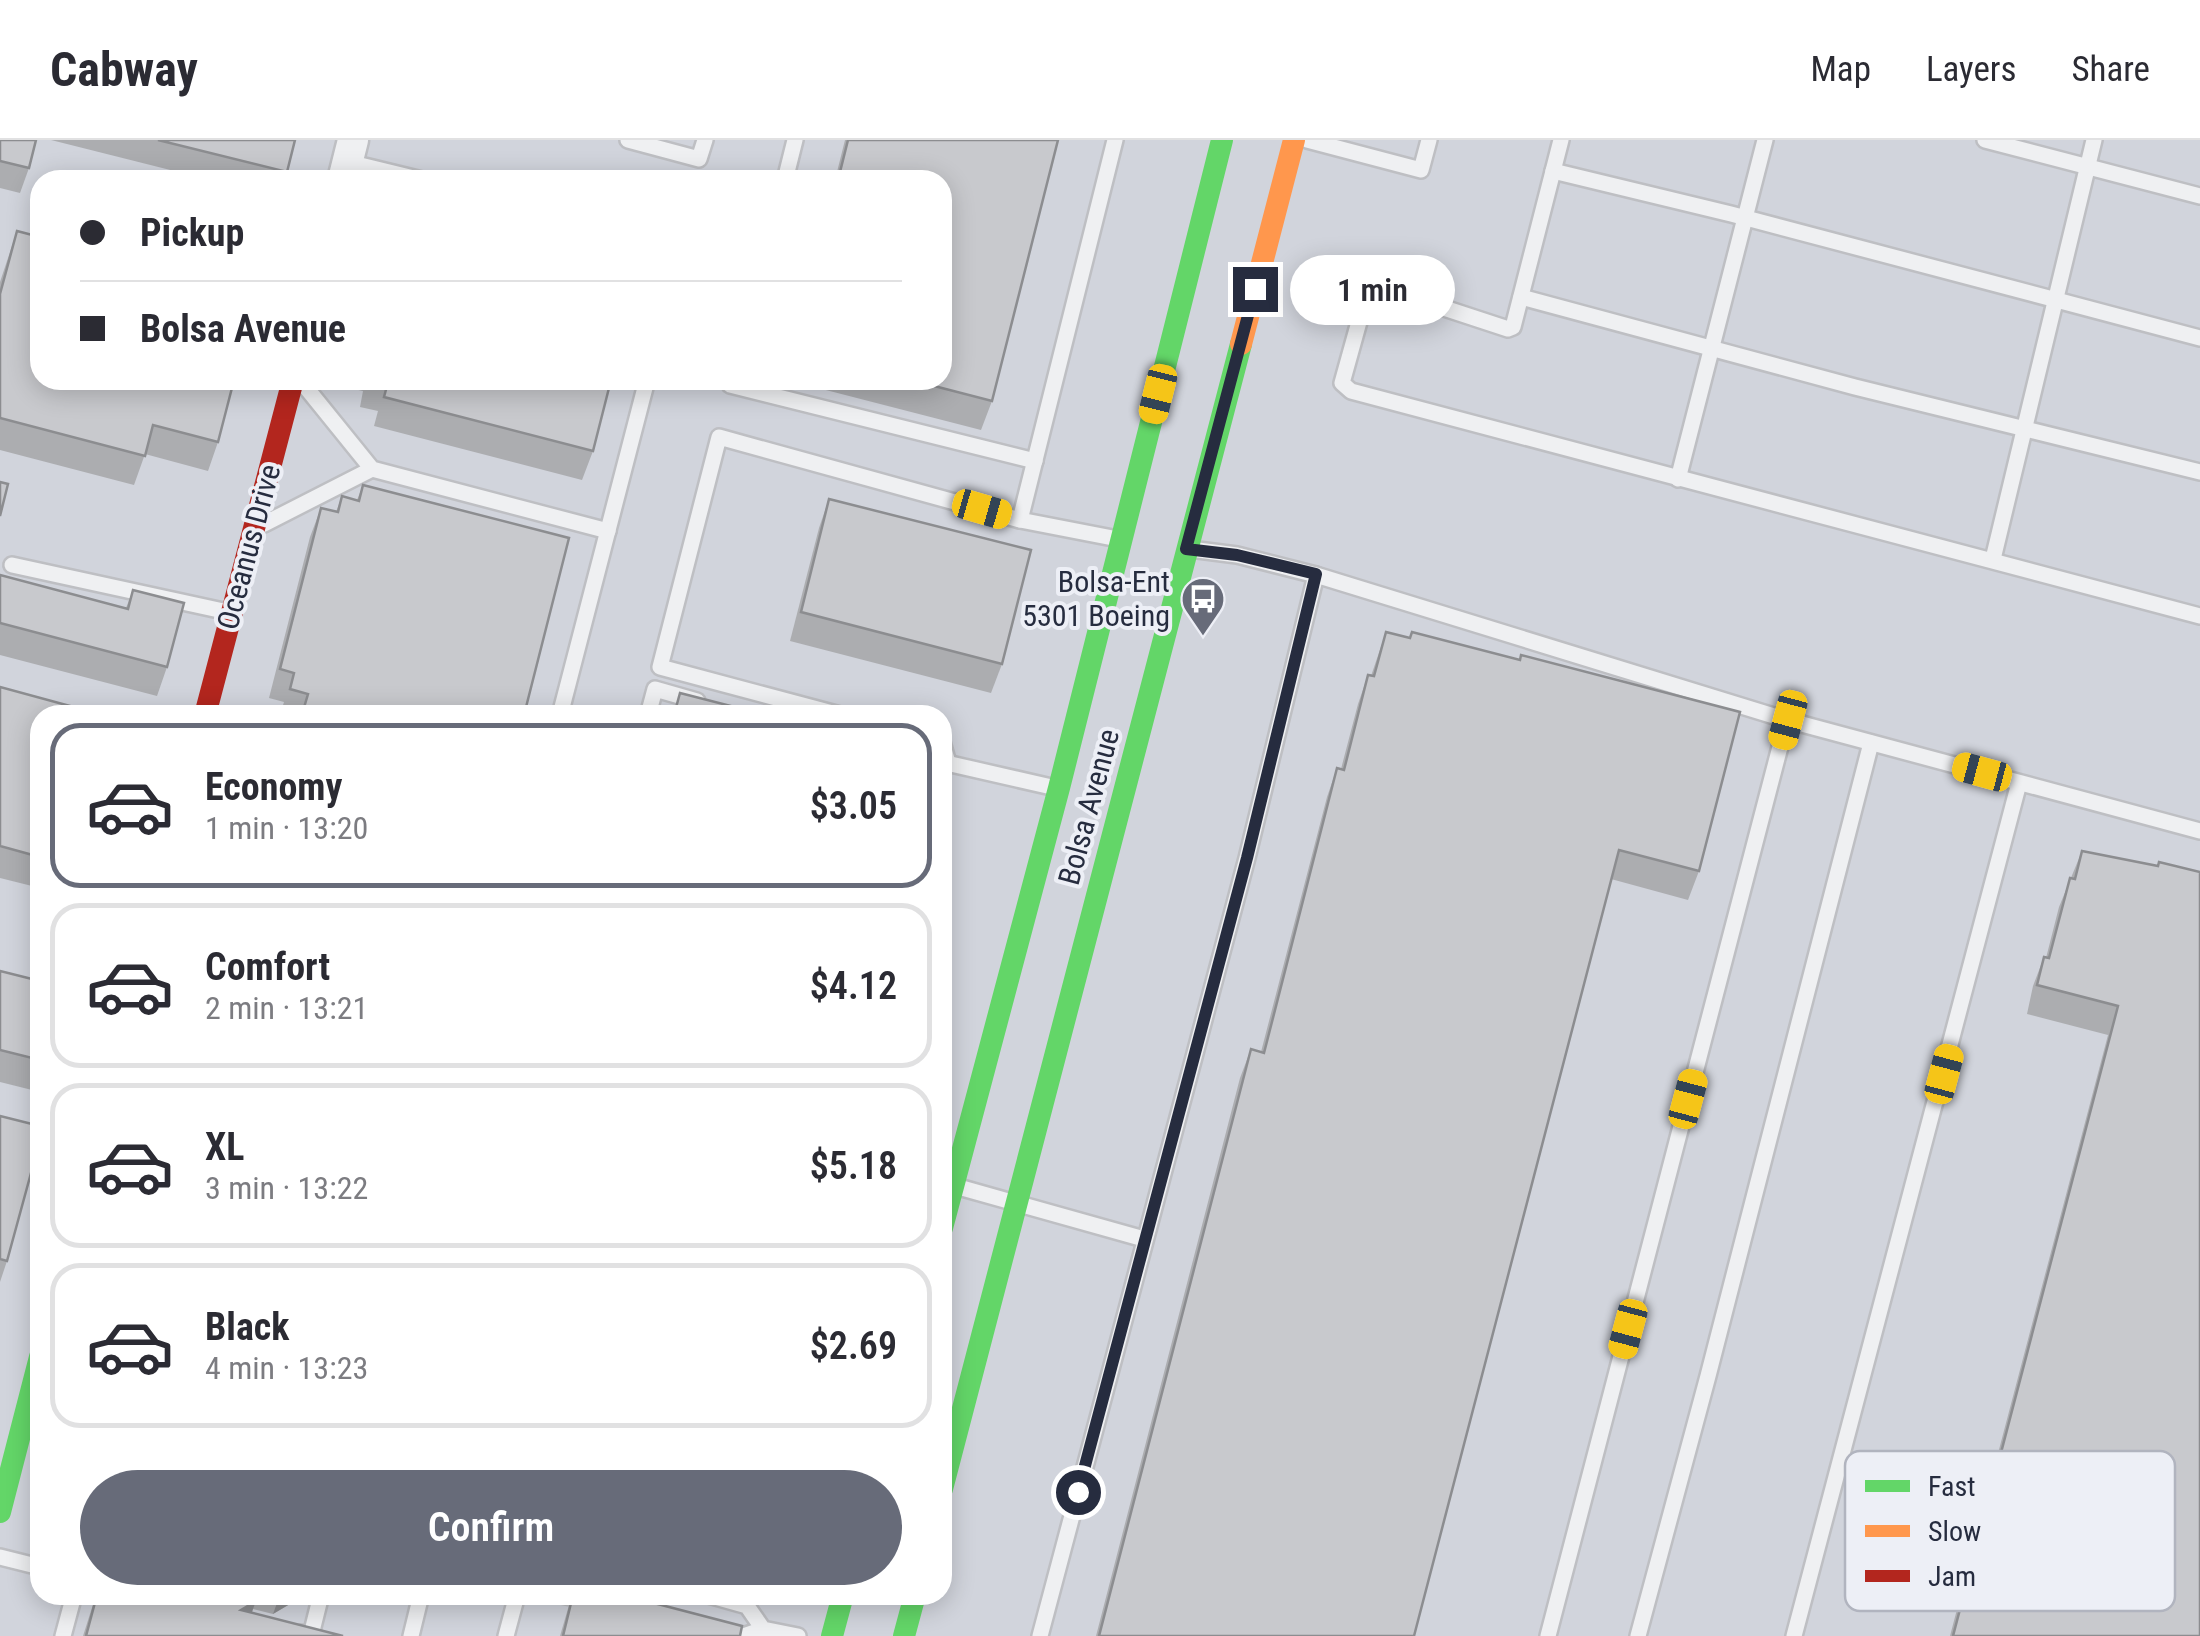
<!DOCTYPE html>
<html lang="en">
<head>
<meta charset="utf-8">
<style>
	body { margin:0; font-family:"Roboto Condensed",sans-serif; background:#f2f2f3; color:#2b2b33; height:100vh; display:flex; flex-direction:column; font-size:38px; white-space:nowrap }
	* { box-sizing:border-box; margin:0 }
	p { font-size:32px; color:#7c7c81 }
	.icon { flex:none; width:55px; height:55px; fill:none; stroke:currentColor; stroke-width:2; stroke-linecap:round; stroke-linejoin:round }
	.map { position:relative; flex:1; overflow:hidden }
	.sheet { position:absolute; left:30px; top:565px; width:922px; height:900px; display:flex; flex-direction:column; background:#fff; border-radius:30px; box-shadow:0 5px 25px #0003 }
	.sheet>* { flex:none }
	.banner { position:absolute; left:30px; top:30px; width:922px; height:220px; border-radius:30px; box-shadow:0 5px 25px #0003; display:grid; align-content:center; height:220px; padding:0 50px; background:#fff }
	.end { position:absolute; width:45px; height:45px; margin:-22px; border:12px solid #262c3f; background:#fff; box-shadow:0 0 0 5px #fff }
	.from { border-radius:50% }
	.bubble { position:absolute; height:70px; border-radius:35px; background:#fff; box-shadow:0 5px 25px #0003; font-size:32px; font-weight:600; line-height:70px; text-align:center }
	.car { position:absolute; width:30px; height:60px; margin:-30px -15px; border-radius:12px; box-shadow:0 0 8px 2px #0007; background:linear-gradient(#f5c518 24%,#345 0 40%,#f5c518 0 76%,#345 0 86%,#f5c518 0) }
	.banner b { display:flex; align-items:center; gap:35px; height:95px; font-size:38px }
	.banner b+b { border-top:2px solid #e1e1e2 }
	.banner i { width:25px; height:25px; background:#2b2b33 }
	ul { padding:18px 0 0; list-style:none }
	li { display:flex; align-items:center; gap:30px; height:165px; margin:0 20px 15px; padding:0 30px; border:5px solid #e1e1e2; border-radius:30px }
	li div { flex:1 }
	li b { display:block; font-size:38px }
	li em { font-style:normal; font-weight:600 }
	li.on { border-color:#676b79 }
	li>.icon { width:90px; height:90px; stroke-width:1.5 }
	.button { display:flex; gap:20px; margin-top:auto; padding:20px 50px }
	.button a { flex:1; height:115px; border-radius:60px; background:#676b79; color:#fff; font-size:40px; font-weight:600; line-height:115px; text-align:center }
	header { display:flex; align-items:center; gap:60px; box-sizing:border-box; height:140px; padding:0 50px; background:#fff; border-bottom:2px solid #e1e1e2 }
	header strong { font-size:48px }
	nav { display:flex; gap:55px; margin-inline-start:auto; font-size:35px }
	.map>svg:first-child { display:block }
	.built { fill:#d1d4dc; fill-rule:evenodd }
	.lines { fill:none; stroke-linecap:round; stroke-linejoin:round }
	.lane-casing { stroke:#bebfc3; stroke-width:20 }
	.street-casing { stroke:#bebfc3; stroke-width:35 }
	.lane { stroke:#eff0f2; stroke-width:15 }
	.street { stroke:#eff0f2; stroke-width:30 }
	.fast { stroke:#63d668; stroke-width:22 }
	.slow { stroke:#ff974d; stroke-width:22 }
	.jam { stroke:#b3261e; stroke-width:22 }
	.wall { fill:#acadb0 }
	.shaded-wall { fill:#8c8d90 }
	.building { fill:#c8c9cd; stroke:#8c8d90; stroke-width:2.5 }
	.route { stroke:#262c3f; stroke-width:12 }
	.labels { text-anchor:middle; stroke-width:8; stroke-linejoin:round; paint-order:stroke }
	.street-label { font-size:30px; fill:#262c3f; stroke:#edeff6 }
	.poi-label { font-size:30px; fill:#262c3f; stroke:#edeff6; text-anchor:end }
	.key { fill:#edeff6; stroke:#b1b4bf; stroke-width:2.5 }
	.key-label { font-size:28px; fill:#262c3f }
</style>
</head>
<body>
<header>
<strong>Cabway</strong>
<nav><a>Map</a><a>Layers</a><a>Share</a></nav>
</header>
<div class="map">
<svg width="2200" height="1496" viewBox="0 0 2200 1496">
	<rect width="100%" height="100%" fill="#e0e1e5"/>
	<!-- built -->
	<path class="built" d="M0,0H2200V1496H0ZM40,40H942V240H40ZM40,575H942V1455H40Z"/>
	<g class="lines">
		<defs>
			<g id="lane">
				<polyline points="628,0 699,19 705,0"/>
				<polyline points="1307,0 1421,30 1429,0"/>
				<polyline points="1561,0 1513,187 1508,189 1374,145 1367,153 1342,243 1351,251 2200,476"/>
				<polyline points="1985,0 2200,56"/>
				<polyline points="348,22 422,40"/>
				<polyline points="1553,31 1731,74 2200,198"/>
				<polyline points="785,40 795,0"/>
				<polyline points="1521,157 1855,247 2200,332"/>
				<polyline points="300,240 372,329 608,391"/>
				<polyline points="732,240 730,245 1035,321"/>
				<polyline points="1678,339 1765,0"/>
				<polyline points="1020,380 1115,0"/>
				<polyline points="264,384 372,329"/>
				<polyline points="1190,409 1237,415 1316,435 1787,580 2200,691"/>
				<polyline points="1993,419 2094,0"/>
				<polyline points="12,425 228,472"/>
				<polyline points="560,575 647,240"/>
				<polyline points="648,575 655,549 697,561"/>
				<polyline points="840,575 660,527 719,297 1020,380 1118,399"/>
				<polyline points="942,602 948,623 942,629"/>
				<polyline points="942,622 1056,648"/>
				<polyline points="955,1046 1144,1099"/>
				<polyline points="0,1417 40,1427"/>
				<polyline points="562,1455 589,1461"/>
				<polyline points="708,1455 747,1466 763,1489 798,1496"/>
				<polyline points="301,1493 311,1495 321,1455"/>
				<polyline points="63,1496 74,1455"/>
				<polyline points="411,1496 421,1455"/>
				<polyline points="506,1496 517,1455"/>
				<polyline points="743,1496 763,1489"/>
				<polyline points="1040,1496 1247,718 1316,435"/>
				<polyline points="1548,1496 1787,580"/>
				<polyline points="1638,1496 1708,1236 1871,603"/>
				<polyline points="1794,1496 2019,643"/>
			</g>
			<polyline id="street" points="343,40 353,0"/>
		</defs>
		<!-- lane casing -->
		<use href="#lane" class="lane-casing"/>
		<!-- street casing -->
		<use href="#street" class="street-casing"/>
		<!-- lane -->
		<use href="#lane" class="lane"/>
		<!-- street -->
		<use href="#street" class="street"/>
		<!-- fast -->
		<g class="fast">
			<polyline points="942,1088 1059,648 1222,0"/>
			<polyline points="942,1349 1241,204"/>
			<polyline points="0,1372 40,1217"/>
			<polyline points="832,1496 843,1455"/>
			<polyline points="904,1496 915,1455"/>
		</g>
		<!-- slow -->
		<polyline class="slow" points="1241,204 1294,0"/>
		<!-- jam -->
		<polyline class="jam" points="205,575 293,240"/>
	</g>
	<!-- wall -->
	<g class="wall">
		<polygon points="0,0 29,28 20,53 0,48"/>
		<polygon points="51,0 295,0 284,40 210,40"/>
		<polygon points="845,0 1058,0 992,261 981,290 787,240 942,240 942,40 835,40"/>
		<polygon points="17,91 218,302 208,331 145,314 134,345 0,310 0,142"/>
		<polygon points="351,240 611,240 593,311 582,340 374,286 378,271 360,267 363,251 349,248"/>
		<polygon points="363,345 524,575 280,575 284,562 269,558 310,397 321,368 336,372 342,356 357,360"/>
		<polygon points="829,359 1002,524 991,553 790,501 819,388"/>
		<polygon points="0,435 126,468 133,450 167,527 157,556 0,515"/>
		<polygon points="1386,492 1699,731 1688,760 1611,739 1414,1496 1096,1496 1240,938 1251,909 1261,912 1327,657 1337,628 1341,629 1358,564 1368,535 1371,536"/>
		<polygon points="0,547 40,575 40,748 0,738"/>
		<polygon points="2082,711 2157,726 2200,1496 1950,1496 2108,895 2027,874 2033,846 2044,817 2046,818 2059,767"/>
		<polygon points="0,831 40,841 40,952 0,942"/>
		<polygon points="0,976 7,1121 0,1142"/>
		<polygon points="96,1455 305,1455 273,1474 253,1469 252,1473 343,1496 83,1496"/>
		<polygon points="572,1455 573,1455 740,1496 560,1496"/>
	</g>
	<!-- shaded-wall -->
	<g class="shaded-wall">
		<polygon points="280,1455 305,1455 273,1474"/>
		<polygon points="256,1461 245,1490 241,1470"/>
	</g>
	<!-- building -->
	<g class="building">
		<polygon points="0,0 36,0 29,28 0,21"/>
		<polygon points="158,0 295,0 287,32"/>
		<polygon points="848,0 1058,0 992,261 911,240 942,240 942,40 838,40"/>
		<polygon points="443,34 467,40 442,40"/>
		<polygon points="17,91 40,97 40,240 234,240 218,302 153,285 145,316 0,278 0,154"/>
		<polygon points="381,240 611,240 593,311 384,257 388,242"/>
		<polygon points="0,342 8,344 0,376"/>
		<polygon points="363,345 569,398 524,575 320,575 303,571 308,554 290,549 294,533 280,529 321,368 338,372 342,356 359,361"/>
		<polygon points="829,359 1031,410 1002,524 801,472"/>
		<polygon points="0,435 128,469 133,450 184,463 167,527 0,483"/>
		<polygon points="1386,492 1410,498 1412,492 1520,520 1521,515 1740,572 1699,731 1619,710 1414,1496 1099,1496 1251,909 1264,913 1337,628 1344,630 1368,535 1374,536"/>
		<polygon points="0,547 103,575 40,575 40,717 0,706"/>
		<polygon points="680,553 766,575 674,575"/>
		<polygon points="2082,711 2158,726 2159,722 2200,732 2200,1496 1953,1496 2118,866 2037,845 2044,817 2049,818 2070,738 2075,739"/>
		<polygon points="0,831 40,841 40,920 0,910"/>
		<polygon points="0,976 40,986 40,1000 7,1121 0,1119"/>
		<polygon points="97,1455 232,1455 256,1461 241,1470 343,1496 86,1496"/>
		<polygon points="573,1455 623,1455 742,1486 740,1496 563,1496"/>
	</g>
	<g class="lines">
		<!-- route -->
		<polyline class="route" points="1078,1352 1247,718 1316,434 1237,415 1186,409 1255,149"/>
	</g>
	<!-- icons -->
	<defs>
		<symbol id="bus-pin" viewBox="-11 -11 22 30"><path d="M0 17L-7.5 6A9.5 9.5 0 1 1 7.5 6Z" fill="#676b79" stroke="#edeff6"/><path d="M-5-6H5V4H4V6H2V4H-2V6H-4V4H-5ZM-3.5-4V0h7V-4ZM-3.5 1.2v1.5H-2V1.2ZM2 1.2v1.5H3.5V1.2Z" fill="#fff"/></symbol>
	</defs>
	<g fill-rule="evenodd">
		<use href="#bus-pin" x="1178" y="434" width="50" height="68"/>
	</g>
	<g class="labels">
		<!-- street labels -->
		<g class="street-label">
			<text transform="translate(249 407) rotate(-75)" y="10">Oceanus Drive</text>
			<text transform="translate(1089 667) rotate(-75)" y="10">Bolsa Avenue</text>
		</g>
		<!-- poi labels -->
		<g class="poi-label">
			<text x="1170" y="452">Bolsa-Ent<tspan x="1170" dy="34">5301 Boeing</tspan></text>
		</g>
	</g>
	<!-- legend -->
	<rect x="1845" y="1311" width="330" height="160" rx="15" class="key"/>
	<rect x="1865" y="1340" width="45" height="12" fill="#63d668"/>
	<rect x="1865" y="1385" width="45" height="12" fill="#ff974d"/>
	<rect x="1865" y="1430" width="45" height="12" fill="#b3261e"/>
	<g class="key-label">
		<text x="1928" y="1356">Fast</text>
		<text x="1928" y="1401">Slow</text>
		<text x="1928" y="1446">Jam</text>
	</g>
</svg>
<i class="end from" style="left:1078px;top:1352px"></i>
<i class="end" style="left:1255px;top:149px"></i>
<div class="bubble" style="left:1290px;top:115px;width:165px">1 min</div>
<i class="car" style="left:1158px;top:254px;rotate:194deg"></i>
<i class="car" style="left:982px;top:369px;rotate:106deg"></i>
<i class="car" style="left:1788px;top:580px;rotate:195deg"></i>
<i class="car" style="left:1982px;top:632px;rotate:285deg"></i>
<i class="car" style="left:1944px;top:934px;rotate:15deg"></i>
<i class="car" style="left:1688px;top:959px;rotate:15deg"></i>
<i class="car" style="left:1628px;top:1189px;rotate:195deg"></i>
<div class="banner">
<b><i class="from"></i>Pickup</b>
<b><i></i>Bolsa Avenue</b>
</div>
<section class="sheet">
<ul>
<li class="on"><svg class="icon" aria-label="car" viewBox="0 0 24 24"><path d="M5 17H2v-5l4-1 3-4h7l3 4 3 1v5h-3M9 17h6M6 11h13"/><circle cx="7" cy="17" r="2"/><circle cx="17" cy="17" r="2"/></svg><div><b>Economy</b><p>1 min · 13:20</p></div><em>$3.05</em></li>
<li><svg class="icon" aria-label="car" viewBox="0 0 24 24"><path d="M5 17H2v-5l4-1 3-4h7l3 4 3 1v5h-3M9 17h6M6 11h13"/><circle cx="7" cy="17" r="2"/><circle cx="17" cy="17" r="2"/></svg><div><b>Comfort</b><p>2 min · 13:21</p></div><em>$4.12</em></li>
<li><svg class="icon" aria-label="car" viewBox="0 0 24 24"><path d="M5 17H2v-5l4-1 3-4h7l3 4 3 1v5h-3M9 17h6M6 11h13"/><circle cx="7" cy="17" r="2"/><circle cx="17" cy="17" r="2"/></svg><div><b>XL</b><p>3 min · 13:22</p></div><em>$5.18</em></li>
<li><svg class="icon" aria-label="car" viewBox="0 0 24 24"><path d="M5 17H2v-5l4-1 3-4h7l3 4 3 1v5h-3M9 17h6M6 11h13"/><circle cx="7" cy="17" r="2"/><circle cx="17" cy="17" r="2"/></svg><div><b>Black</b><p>4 min · 13:23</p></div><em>$2.69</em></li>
</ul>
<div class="button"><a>Confirm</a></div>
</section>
</div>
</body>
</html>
